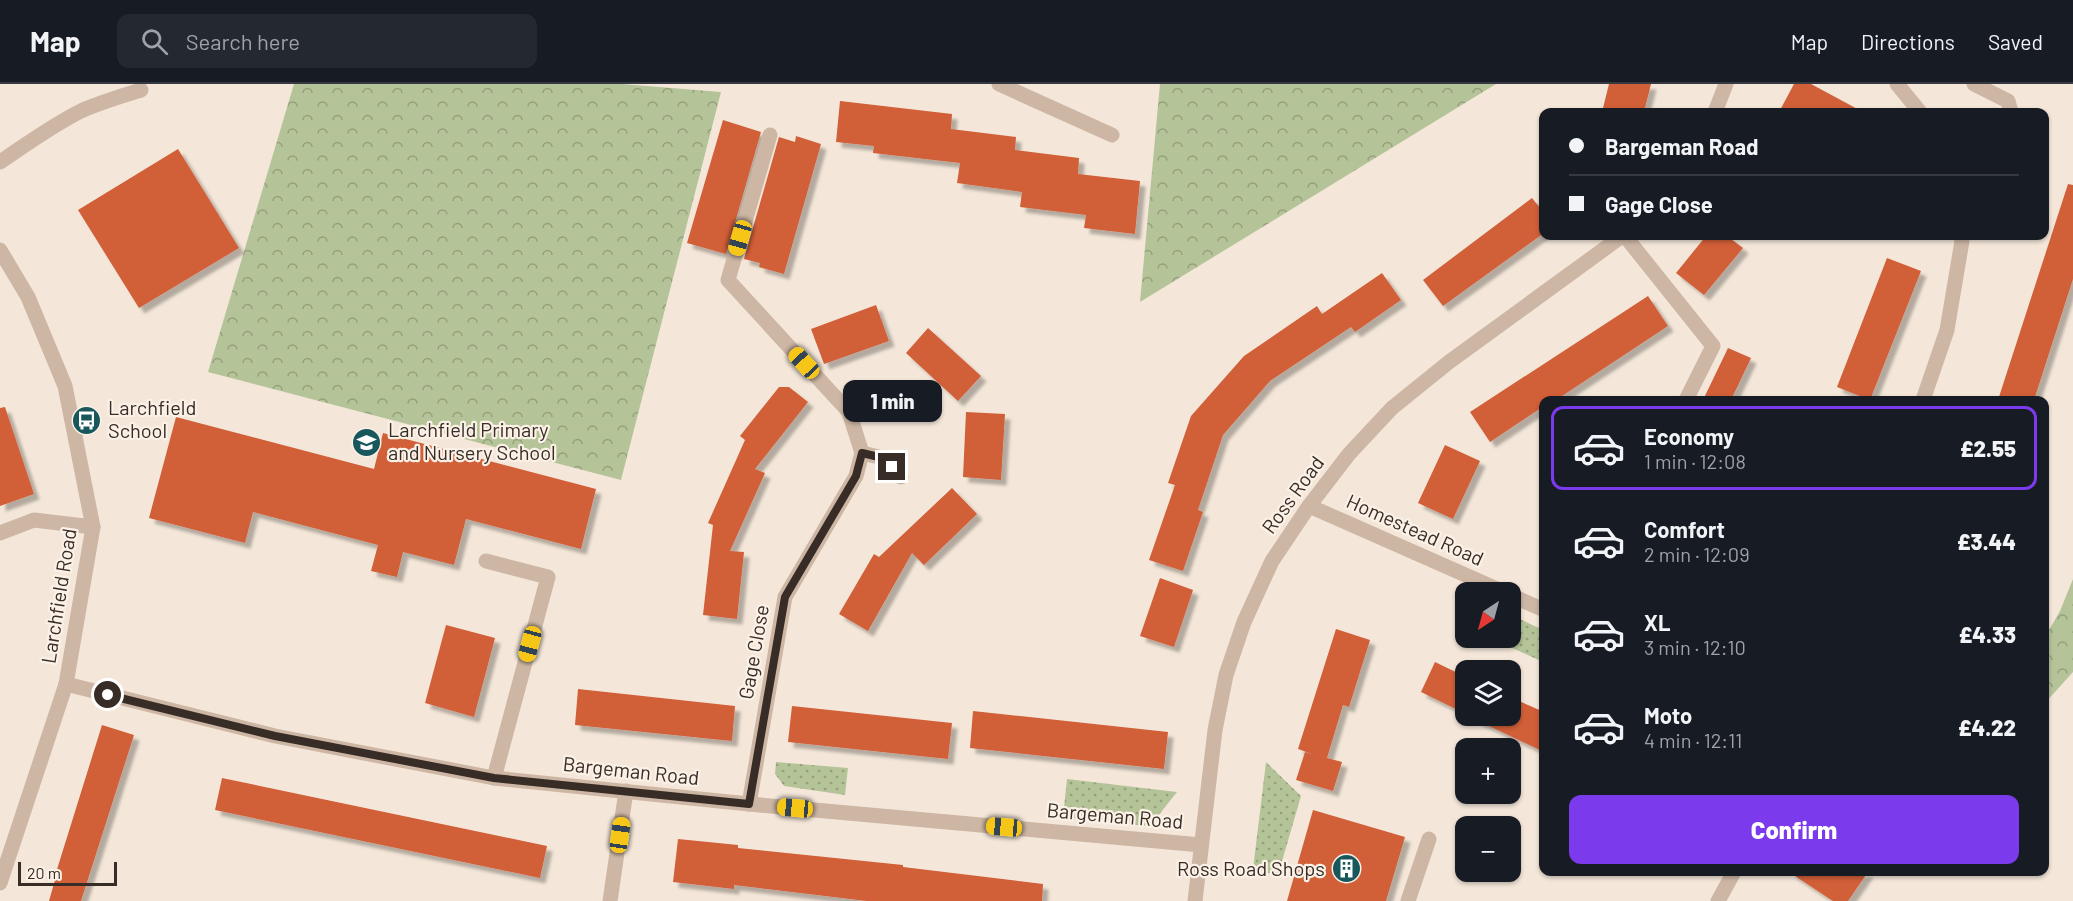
<!DOCTYPE html>
<html lang="en">
<head>
<meta charset="utf-8">
<style>
	body { margin:0; font-family:Barlow,sans-serif; background:#242831; color:#f1f3f6; height:100vh; display:flex; flex-direction:column; font-size:22px; white-space:nowrap }
	* { box-sizing:border-box; margin:0 }
	p { font-size:20px; color:#9ea1a6 }
	.icon { flex:none; width:33px; height:33px; fill:none; stroke:currentColor; stroke-width:2; stroke-linecap:round; stroke-linejoin:round }
	.map { position:relative; flex:1; overflow:hidden }
	.details { position:absolute; left:1539px; top:312px; width:510px; height:480px; display:flex; flex-direction:column; background:#171b24; border-radius:12px; box-shadow:0 2px 4px #0004 }
	.details>* { flex:none }
	.hud { position:absolute; left:1539px; top:24px; width:510px; height:132px; border-radius:12px; box-shadow:0 2px 4px #0004; display:grid; align-content:center; height:132px; padding:0 30px; background:#171b24 }
	.needle { width:39px; rotate:216deg }
	.fabs { position:absolute; left:1455px; top:498px; display:grid; gap:12px }
	.fabs a { display:grid; place-items:center; width:66px; height:66px; border-radius:12px; background:#171b24; box-shadow:0 2px 4px #0004; font-size:30px }
	.scale { position:absolute; left:18px; bottom:15px; width:99px; box-sizing:border-box; padding-left:6px; border:3px solid #372c26; border-top:0; font-size:16px; line-height:21px; white-space:nowrap; color:#372c26; -webkit-text-stroke:4px #fbf1e6; paint-order:stroke }
	.end { position:absolute; width:27px; height:27px; margin:-14px; border:8px solid #372c26; background:#fff; box-shadow:0 0 0 3px #fff }
	.from { border-radius:50% }
	.bubble { position:absolute; height:42px; border-radius:12px; background:#171b24; box-shadow:0 2px 4px #0004; font-size:20px; font-weight:800; line-height:42px; text-align:center }
	.car { position:absolute; width:18px; height:36px; margin:-18px -9px; border-radius:8px; box-shadow:0 0 4px 2px #0007; background:linear-gradient(#f5c518 24%,#345 0 40%,#f5c518 0 76%,#345 0 86%,#f5c518 0) }
	.hud b { display:flex; align-items:center; gap:21px; height:57px; font-size:22px }
	.hud b+b { border-top:2px solid #363941 }
	.hud i { width:15px; height:15px; background:#f1f3f6 }
	ul { padding:10px 0 0; list-style:none }
	li { display:flex; align-items:center; gap:18px; height:84px; margin:0 12px 9px; padding:0 18px; border:3px solid transparent; border-radius:12px }
	li div { flex:1 }
	li b { display:block; font-size:22px }
	li em { font-style:normal; font-weight:800 }
	li.active { border-color:#7c3aed }
	li>.icon { width:54px; height:54px; stroke-width:1.5 }
	.cta { display:flex; gap:12px; margin-top:auto; padding:12px 30px }
	.cta a { flex:1; height:69px; border-radius:12px; background:#7c3aed; color:#fff; font-size:24px; font-weight:800; line-height:69px; text-align:center }
	header { display:flex; align-items:center; gap:36px; box-sizing:border-box; height:84px; padding:0 30px; background:#171b24; border-bottom:2px solid #363941 }
	header strong { font-size:28px }
	nav { display:flex; gap:33px; margin-inline-start:auto; font-size:21px }
	.search { width:420px; height:54px; background:#242831; display:flex; align-items:center; gap:15px; box-sizing:border-box; padding:0 21px; border-radius:12px; color:#9ea1a6; font-size:22px }
	.map>svg:first-child { display:block }
	.grass { fill:url(#grass-dots) }
	.forest { fill:url(#forest-crowns) }
	.building { fill:#d15e39; filter:url(#shadow) }
	.lines { fill:none; stroke-linecap:round; stroke-linejoin:round }
	.minor { stroke:#cdb6a4; stroke-width:15 }
	.route { stroke:#372c26; stroke-width:8 }
	.labels { text-anchor:middle; stroke-width:4.5; stroke-linejoin:round; paint-order:stroke }
	.poi-label { font-size:20px; fill:#372c26; stroke:#fbf1e6; text-anchor:start }
	.street-label { font-size:20px; fill:#372c26; stroke:#fbf1e6 }
</style>
</head>
<body>
<header>
<strong>Map</strong>
<div class="search"><svg class="icon" aria-label="search" viewBox="0 0 24 24"><circle cx="10" cy="10" r="6"/><path d="M15 15l6 6"/></svg>Search here</div>
<nav><a>Map</a><a>Directions</a><a>Saved</a></nav>
</header>
<div class="map">
<svg width="2073" height="817" viewBox="0 0 2073 817">
	<defs>
		<pattern id="grass-dots" width="8" height="8" patternUnits="userSpaceOnUse" patternTransform="scale(1.5)"><rect width="8" height="8" fill="#b5c498"/><path d="M2 2h.1M6 6h.1" fill="none" stroke="#949f7c" stroke-width="1.8" stroke-linecap="round"/></pattern>
		<pattern id="forest-crowns" width="20" height="18" patternUnits="userSpaceOnUse" patternTransform="scale(1.5)"><rect width="20" height="18" fill="#b5c498"/><path d="M2 6a3 3 0 1 1 6 0M12 15a3 3 0 1 1 6 0" fill="none" stroke="#949f7c"/></pattern>
		<filter id="shadow"><feDropShadow dx="5.5" dy="5.5" stdDeviation="1.5" flood-color="#0004"/></filter>
	</defs>
	<rect width="100%" height="100%" fill="#f4e7d9"/>
	<!-- grass -->
	<g class="grass">
		<polygon points="1520,535 1543,546 1543,578 1508,562"/>
		<polygon points="776,678 848,684 845,711 784,702 775,690"/>
		<polygon points="1266,678 1301,712 1278,791 1253,785"/>
		<polygon points="1067,695 1177,708 1150,742 1063,733"/>
	</g>
	<!-- forest -->
	<g class="forest">
		<polygon points="294,0 622,0 721,8 621,396 208,288"/>
		<polygon points="1160,0 1496,0 1140,218"/>
		<polygon points="2073,495 2073,588 2045,619 2045,553 2060,527"/>
	</g>
	<!-- building -->
	<g class="building">
		<polygon points="1609,0 1651,0 1644,28 1602,28"/>
		<polygon points="1794,0 1811,0 1863,28 1779,28"/>
		<polygon points="840,17 952,30 951,45 1016,53 1015,66 1079,74 1078,90 1140,97 1135,150 1084,144 1086,131 1020,123 1022,108 957,99 960,79 873,69 874,62 836,58"/>
		<polygon points="723,36 761,48 726,170 687,159"/>
		<polygon points="796,52 821,60 784,190 759,183 760,179 744,175 779,53 795,58"/>
		<polygon points="178,65 239,164 139,224 78,126"/>
		<polygon points="2068,100 2073,101 2073,195 2034,316 1998,316"/>
		<polygon points="1532,114 1544,129 1544,149 1443,222 1423,196"/>
		<polygon points="1706,152 1727,152 1743,164 1704,211 1676,189"/>
		<polygon points="1887,174 1921,187 1870,316 1837,303"/>
		<polygon points="1382,189 1401,216 1355,248 1351,243 1270,297 1223,351 1198,426 1203,428 1183,487 1149,476 1175,401 1168,399 1191,332 1244,272 1317,222 1322,230"/>
		<polygon points="1648,212 1668,242 1556,316 1544,316 1544,322 1490,358 1470,328"/>
		<polygon points="876,221 889,257 824,280 811,245"/>
		<polygon points="928,244 981,292 958,317 906,269"/>
		<polygon points="1728,264 1751,274 1731,316 1703,316"/>
		<polygon points="779,303 789,303 808,318 755,385 765,389 730,467 744,468 737,535 703,531 713,441 708,439 745,356 740,352"/>
		<polygon points="5,323 34,410 0,422 0,324"/>
		<polygon points="966,328 1005,330 1001,396 963,393"/>
		<polygon points="176,333 374,385 383,349 596,405 581,465 466,435 454,481 403,468 397,493 371,487 378,461 253,428 245,459 149,434"/>
		<polygon points="1445,361 1480,377 1453,435 1418,419"/>
		<polygon points="952,404 977,430 924,481 912,469 868,547 839,530 874,470 879,473"/>
		<polygon points="1160,494 1193,506 1174,563 1140,552"/>
		<polygon points="446,541 495,554 474,633 425,619"/>
		<polygon points="1336,545 1370,556 1349,623 1343,621 1327,674 1342,678 1333,707 1296,696 1305,668 1315,671 1298,665"/>
		<polygon points="1435,578 1466,593 1466,630 1421,608"/>
		<polygon points="578,605 735,622 732,657 575,641"/>
		<polygon points="1510,613 1544,628 1544,668 1468,632 1510,632"/>
		<polygon points="792,622 952,639 948,675 788,658"/>
		<polygon points="973,627 1168,648 1164,685 970,664"/>
		<polygon points="102,641 134,651 81,817 49,817 55,796 54,795"/>
		<polygon points="222,694 547,762 540,794 215,726"/>
		<polygon points="1313,726 1405,753 1386,817 1287,817"/>
		<polygon points="678,755 738,761 738,764 903,781 903,783 1043,800 1042,817 867,817 734,801 734,805 673,798"/>
		<polygon points="1789,788 1868,788 1848,817 1833,817"/>
	</g>
	<g class="lines">
		<!-- minor -->
		<g class="minor">
			<polyline points="999,0 1112,51"/>
			<polyline points="1897,0 1920,28"/>
			<polyline points="1974,0 2008,17 2011,28"/>
			<polyline points="1715,28 1726,0"/>
			<path d="M0,78C27,60 54,40 83,26C102,18 121,12 141,6"/>
			<polyline points="1625,152 1713,262 1686,316"/>
			<polyline points="0,166 28,213 65,302 93,443 66,600 0,799"/>
			<polyline points="1923,316 1947,246 1962,157 1961,152"/>
			<polyline points="862,369 883,374 901,393"/>
			<polyline points="1309,422 1504,508"/>
			<polyline points="0,449 34,436 93,443"/>
			<polyline points="486,477 548,493 494,694"/>
			<polyline points="1510,511 1544,526"/>
			<polyline points="66,600 275,652 494,694 749,720 1201,761"/>
			<polyline points="749,720 785,513 856,392 862,369 849,328 728,196 770,51"/>
			<polyline points="610,817 626,707"/>
			<polyline points="1195,817 1215,646 1226,591 1244,538 1272,477 1309,422 1349,370 1392,324 1449,278 1622,152"/>
			<polyline points="1408,817 1429,755"/>
			<polyline points="1718,817 1734,788"/>
		</g>
	</g>
	<g class="lines">
		<!-- route -->
		<polyline class="route" points="108,611 275,652 494,694 749,720 785,513 856,392 862,369 883,374 892,383"/>
	</g>
	<!-- icons -->
	<defs>
		<symbol id="bus-disc" viewBox="-11 -11 22 22"><circle r="9.5" fill="#18585d" stroke="#fbf1e6"/><path d="M-5-6H5V4H4V6H2V4H-2V6H-4V4H-5ZM-3.5-4V0h7V-4ZM-3.5 1.2v1.5H-2V1.2ZM2 1.2v1.5H3.5V1.2Z" fill="#fff"/></symbol>
		<symbol id="school-disc" viewBox="-11 -11 22 22"><circle r="9.5" fill="#18585d" stroke="#fbf1e6"/><path d="M0-5L7-2L0 1L-7-2ZM-4 1L0 2.5L4 1V4Q0 6-4 4Z" fill="#fff"/></symbol>
		<symbol id="building-disc" viewBox="-11 -11 22 22"><circle r="9.5" fill="#18585d" stroke="#fbf1e6"/><path d="M-4-6H4V6H1V3H-1V6H-4ZM-2.5-4.3h1.7v1.8h-1.7ZM.8-4.3h1.7v1.8H.8ZM-2.5-1h1.7V.8h-1.7ZM.8-1h1.7V.8H.8Z" fill="#fff"/></symbol>
	</defs>
	<g fill-rule="evenodd">
		<use href="#bus-disc" x="70" y="320" width="33" height="33"/>
		<use href="#school-disc" x="350" y="342" width="33" height="33"/>
		<use href="#building-disc" x="1330" y="768" width="33" height="33"/>
	</g>
	<g class="labels">
		<!-- poi labels -->
		<g class="poi-label">
			<text x="108" y="331">Larchfield<tspan x="108" dy="23">School</tspan></text>
			<text x="388" y="353">Larchfield Primary<tspan x="388" dy="23">and Nursery School</tspan></text>
			<text x="1325" y="792" text-anchor="end">Ross Road Shops</text>
		</g>
		<!-- street labels -->
		<g class="street-label">
			<text transform="translate(1293 411) rotate(-54)" y="7">Ross Road</text>
			<text transform="translate(1415 446) rotate(24)" y="7">Homestead Road</text>
			<text transform="translate(59 512) rotate(-81)" y="7">Larchfield Road</text>
			<text transform="translate(754 568) rotate(-80)" y="7">Gage Close</text>
			<text transform="translate(631 687) rotate(6)" y="7">Bargeman Road</text>
			<text transform="translate(1115 732) rotate(5)" y="7">Bargeman Road</text>
		</g>
	</g>
</svg>
<div class="fabs">
<a><svg class="needle" viewBox="-14 -14 28 28"><path d="M0-13l5 13h-10z" fill="#e53935"/><path d="M0 13l5-13h-10z" fill="#9ea1a6"/></svg></a>
<a><svg class="icon" aria-label="layers" viewBox="0 0 24 24"><path d="M12 4l9 5-9 5-9-5zM3 14l9 5 9-5"/></svg></a>
<a>+</a>
<a>−</a>
</div>
<div class="scale">20 m</div>
<i class="end from" style="left:108px;top:611px"></i>
<i class="end" style="left:892px;top:383px"></i>
<div class="bubble" style="left:843px;top:296px;width:99px">1 min</div>
<i class="car" style="left:740px;top:154px;rotate:196deg"></i>
<i class="car" style="left:804px;top:279px;rotate:317deg"></i>
<i class="car" style="left:530px;top:560px;rotate:195deg"></i>
<i class="car" style="left:795px;top:724px;rotate:275deg"></i>
<i class="car" style="left:1004px;top:743px;rotate:275deg"></i>
<i class="car" style="left:620px;top:751px;rotate:8deg"></i>
<div class="hud">
<b><i class="from"></i>Bargeman Road</b>
<b><i></i>Gage Close</b>
</div>
<section class="details">
<ul>
<li class="active"><svg class="icon" aria-label="car" viewBox="0 0 24 24"><path d="M5 17H2v-5l4-1 3-4h7l3 4 3 1v5h-3M9 17h6M6 11h13"/><circle cx="7" cy="17" r="2"/><circle cx="17" cy="17" r="2"/></svg><div><b>Economy</b><p>1 min · 12:08</p></div><em>£2.55</em></li>
<li><svg class="icon" aria-label="car" viewBox="0 0 24 24"><path d="M5 17H2v-5l4-1 3-4h7l3 4 3 1v5h-3M9 17h6M6 11h13"/><circle cx="7" cy="17" r="2"/><circle cx="17" cy="17" r="2"/></svg><div><b>Comfort</b><p>2 min · 12:09</p></div><em>£3.44</em></li>
<li><svg class="icon" aria-label="car" viewBox="0 0 24 24"><path d="M5 17H2v-5l4-1 3-4h7l3 4 3 1v5h-3M9 17h6M6 11h13"/><circle cx="7" cy="17" r="2"/><circle cx="17" cy="17" r="2"/></svg><div><b>XL</b><p>3 min · 12:10</p></div><em>£4.33</em></li>
<li><svg class="icon" aria-label="car" viewBox="0 0 24 24"><path d="M5 17H2v-5l4-1 3-4h7l3 4 3 1v5h-3M9 17h6M6 11h13"/><circle cx="7" cy="17" r="2"/><circle cx="17" cy="17" r="2"/></svg><div><b>Moto</b><p>4 min · 12:11</p></div><em>£4.22</em></li>
</ul>
<div class="cta"><a>Confirm</a></div>
</section>
</div>
</body>
</html>
